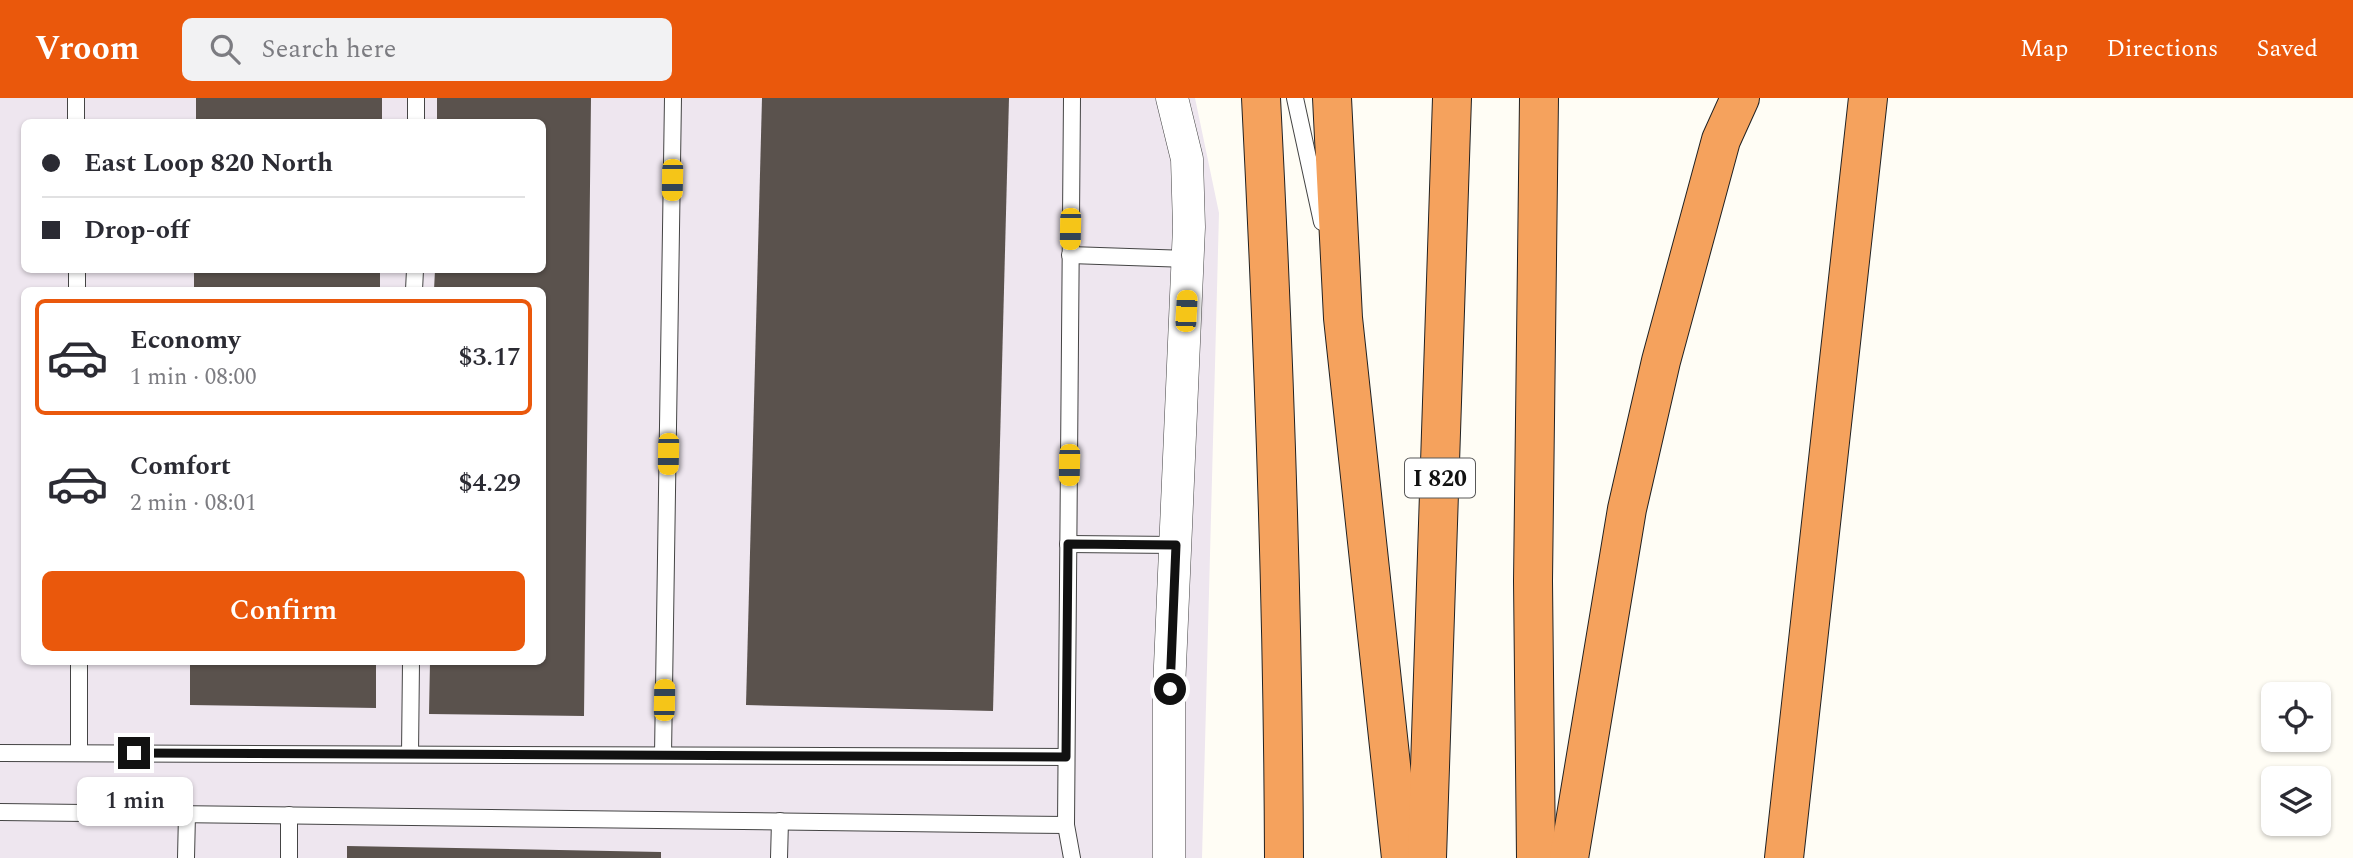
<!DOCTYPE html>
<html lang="en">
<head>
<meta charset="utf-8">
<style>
	body { margin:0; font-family:Spectral,serif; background:#f2f2f3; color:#2b2b33; height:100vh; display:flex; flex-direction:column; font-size:26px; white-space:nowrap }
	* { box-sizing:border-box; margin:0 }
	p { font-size:23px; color:#7c7c81 }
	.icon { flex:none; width:38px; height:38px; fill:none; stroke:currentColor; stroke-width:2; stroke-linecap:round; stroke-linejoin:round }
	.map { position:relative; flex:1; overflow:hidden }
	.drawer { position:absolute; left:21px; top:189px; width:525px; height:378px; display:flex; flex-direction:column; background:#fff; border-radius:10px; box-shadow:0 2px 5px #0004 }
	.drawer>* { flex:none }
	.top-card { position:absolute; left:21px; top:21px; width:525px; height:154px; border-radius:10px; box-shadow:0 2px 5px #0004; display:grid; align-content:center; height:154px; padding:0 21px; background:#fff }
	.buttons { position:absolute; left:2261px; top:584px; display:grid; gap:14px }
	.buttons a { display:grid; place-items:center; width:70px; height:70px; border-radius:10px; background:#fff; box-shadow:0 2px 5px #0004; font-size:35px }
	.end { position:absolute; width:32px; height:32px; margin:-16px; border:9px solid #111; background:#fff; box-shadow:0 0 0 4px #fff }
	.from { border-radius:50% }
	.bubble { position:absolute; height:49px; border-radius:10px; background:#fff; box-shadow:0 2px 5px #0004; font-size:23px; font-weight:600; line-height:49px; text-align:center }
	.car { position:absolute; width:21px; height:42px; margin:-21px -10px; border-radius:9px; box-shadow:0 0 5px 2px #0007; background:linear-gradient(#f5c518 24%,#345 0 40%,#f5c518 0 76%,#345 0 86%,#f5c518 0) }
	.top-card b { display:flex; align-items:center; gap:24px; height:66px; font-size:26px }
	.top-card b+b { border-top:2px solid #e1e1e2 }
	.top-card i { width:18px; height:18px; background:#2b2b33 }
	ul { padding:12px 0 0; list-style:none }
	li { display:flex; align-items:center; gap:21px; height:116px; margin:0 14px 10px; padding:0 7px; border:4px solid transparent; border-radius:10px }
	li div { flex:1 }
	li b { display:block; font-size:26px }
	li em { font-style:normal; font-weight:600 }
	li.selected { border-color:#ea580c }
	li>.icon { width:63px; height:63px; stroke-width:1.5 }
	.action { display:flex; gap:14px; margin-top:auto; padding:14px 21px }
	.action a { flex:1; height:80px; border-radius:10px; background:#ea580c; color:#fff; font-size:28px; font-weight:600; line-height:80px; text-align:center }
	header { display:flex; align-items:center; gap:42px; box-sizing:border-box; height:98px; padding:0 35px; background:#ea580c; color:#fff }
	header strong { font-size:33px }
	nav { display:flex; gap:38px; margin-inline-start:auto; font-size:24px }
	.search { width:490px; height:63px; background:#f2f2f3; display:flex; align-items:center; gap:18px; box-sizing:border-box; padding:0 24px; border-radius:10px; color:#7c7c81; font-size:26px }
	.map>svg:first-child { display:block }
	.industrial { fill:#eee6ef; fill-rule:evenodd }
	.building { fill:#5a524d }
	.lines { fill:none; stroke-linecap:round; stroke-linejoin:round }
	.lane-casing { stroke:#444; stroke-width:18 }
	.street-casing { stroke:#444; stroke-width:33 }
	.highway-casing { stroke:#222; stroke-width:40 }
	.lane { stroke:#fff; stroke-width:16 }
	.street { stroke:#fff; stroke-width:32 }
	.highway { stroke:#f5a25d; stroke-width:38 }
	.route { stroke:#111; stroke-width:9 }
	.labels { text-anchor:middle; stroke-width:7; stroke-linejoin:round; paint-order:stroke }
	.shield { fill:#fff; stroke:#585858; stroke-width:2 }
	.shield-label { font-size:23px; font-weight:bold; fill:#111 }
</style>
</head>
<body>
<header>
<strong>Vroom</strong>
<div class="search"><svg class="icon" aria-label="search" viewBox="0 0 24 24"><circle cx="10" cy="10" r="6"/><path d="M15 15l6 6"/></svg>Search here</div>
<nav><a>Map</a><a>Directions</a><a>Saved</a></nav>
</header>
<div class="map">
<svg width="2353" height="760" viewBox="0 0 2353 760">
	<rect width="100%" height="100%" fill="#fffdf5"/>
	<!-- industrial -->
	<path class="industrial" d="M0,0H1195L1219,115L1202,760H0ZM24,24H542V172H24ZM24,192H542V564H24Z"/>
	<!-- building -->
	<g class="building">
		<rect x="196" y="0" width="186" height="24"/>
		<polygon points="437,0 591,0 584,618 429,616 430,564 542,564 542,192 434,192 435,172 542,172 542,24 437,24"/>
		<polygon points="762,0 1009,0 993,613 746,607"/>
		<rect x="194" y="172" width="186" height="20"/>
		<polygon points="190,564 376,564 376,610 190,607"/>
		<polygon points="347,748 661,754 661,760 347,760"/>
	</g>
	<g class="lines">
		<defs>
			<g id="lane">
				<polyline points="76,0 76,24"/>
				<polyline points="1072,0 1066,727 1072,760"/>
				<polyline points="1295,0 1322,124"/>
				<polyline points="416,24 416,0"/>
				<polyline points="1070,157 1188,161"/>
				<polyline points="77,172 77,192"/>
				<polyline points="414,192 415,172"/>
				<polyline points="1068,446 1176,447"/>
				<polyline points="79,564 79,655"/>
				<polyline points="0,655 1066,659"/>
				<polyline points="410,656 411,564"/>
				<polyline points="663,657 673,0"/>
				<polyline points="0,714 1066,727"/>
				<polyline points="186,760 187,716"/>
				<polyline points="289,760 289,717"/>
				<polyline points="779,760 780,723"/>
			</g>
			<polyline id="street" points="1169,760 1169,591 1189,129 1187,61 1172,0"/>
			<g id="highway">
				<path d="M1261,0C1274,253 1283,506 1284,760"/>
				<polyline points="1332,0 1343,220 1401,760"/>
				<polyline points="1427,760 1452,0"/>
				<polyline points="1536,760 1533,483 1539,0"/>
				<polyline points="1569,760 1627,411 1661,263 1721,42 1740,0"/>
				<polyline points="1784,760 1868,0"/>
			</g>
		</defs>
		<!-- lane casing -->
		<use href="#lane" class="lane-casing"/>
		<!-- street casing -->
		<use href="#street" class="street-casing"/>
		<!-- highway casing -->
		<use href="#highway" class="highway-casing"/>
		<!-- lane -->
		<use href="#lane" class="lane"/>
		<!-- street -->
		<use href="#street" class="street"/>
		<!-- highway -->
		<use href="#highway" class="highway"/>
	</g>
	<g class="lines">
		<!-- route -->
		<polyline class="route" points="134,655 1066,659 1068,446 1176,447 1170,591"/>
	</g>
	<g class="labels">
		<!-- shield labels -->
		<rect class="shield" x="1405" y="360.5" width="70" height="39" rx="5"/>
		<g class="shield-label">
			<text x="1440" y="388">I 820</text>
		</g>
	</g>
</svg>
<div class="buttons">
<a><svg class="icon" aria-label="locate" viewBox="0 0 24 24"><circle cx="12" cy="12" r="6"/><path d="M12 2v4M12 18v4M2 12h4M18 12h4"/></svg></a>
<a><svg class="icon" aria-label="layers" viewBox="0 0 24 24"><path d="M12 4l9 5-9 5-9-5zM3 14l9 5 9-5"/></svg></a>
</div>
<i class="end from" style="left:1170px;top:591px"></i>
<i class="end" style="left:134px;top:655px"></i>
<div class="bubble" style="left:77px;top:679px;width:116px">1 min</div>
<i class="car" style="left:672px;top:82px;rotate:181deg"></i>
<i class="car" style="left:1070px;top:131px;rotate:181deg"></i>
<i class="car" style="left:1186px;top:213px;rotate:3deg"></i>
<i class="car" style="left:668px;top:356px;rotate:181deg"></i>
<i class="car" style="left:1069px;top:367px;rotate:181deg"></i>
<i class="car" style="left:664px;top:602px;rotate:1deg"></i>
<div class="top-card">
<b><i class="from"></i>East Loop 820 North</b>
<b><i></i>Drop-off</b>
</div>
<section class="drawer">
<ul>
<li class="selected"><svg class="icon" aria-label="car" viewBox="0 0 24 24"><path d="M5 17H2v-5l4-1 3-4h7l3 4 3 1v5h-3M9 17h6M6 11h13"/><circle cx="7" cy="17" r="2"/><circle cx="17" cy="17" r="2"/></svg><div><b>Economy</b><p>1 min · 08:00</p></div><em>$3.17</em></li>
<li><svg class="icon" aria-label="car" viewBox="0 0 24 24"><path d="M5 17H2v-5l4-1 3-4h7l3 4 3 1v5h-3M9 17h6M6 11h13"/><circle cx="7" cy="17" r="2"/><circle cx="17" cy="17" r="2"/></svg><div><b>Comfort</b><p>2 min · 08:01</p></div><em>$4.29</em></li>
</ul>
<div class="action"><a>Confirm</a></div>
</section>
</div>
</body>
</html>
